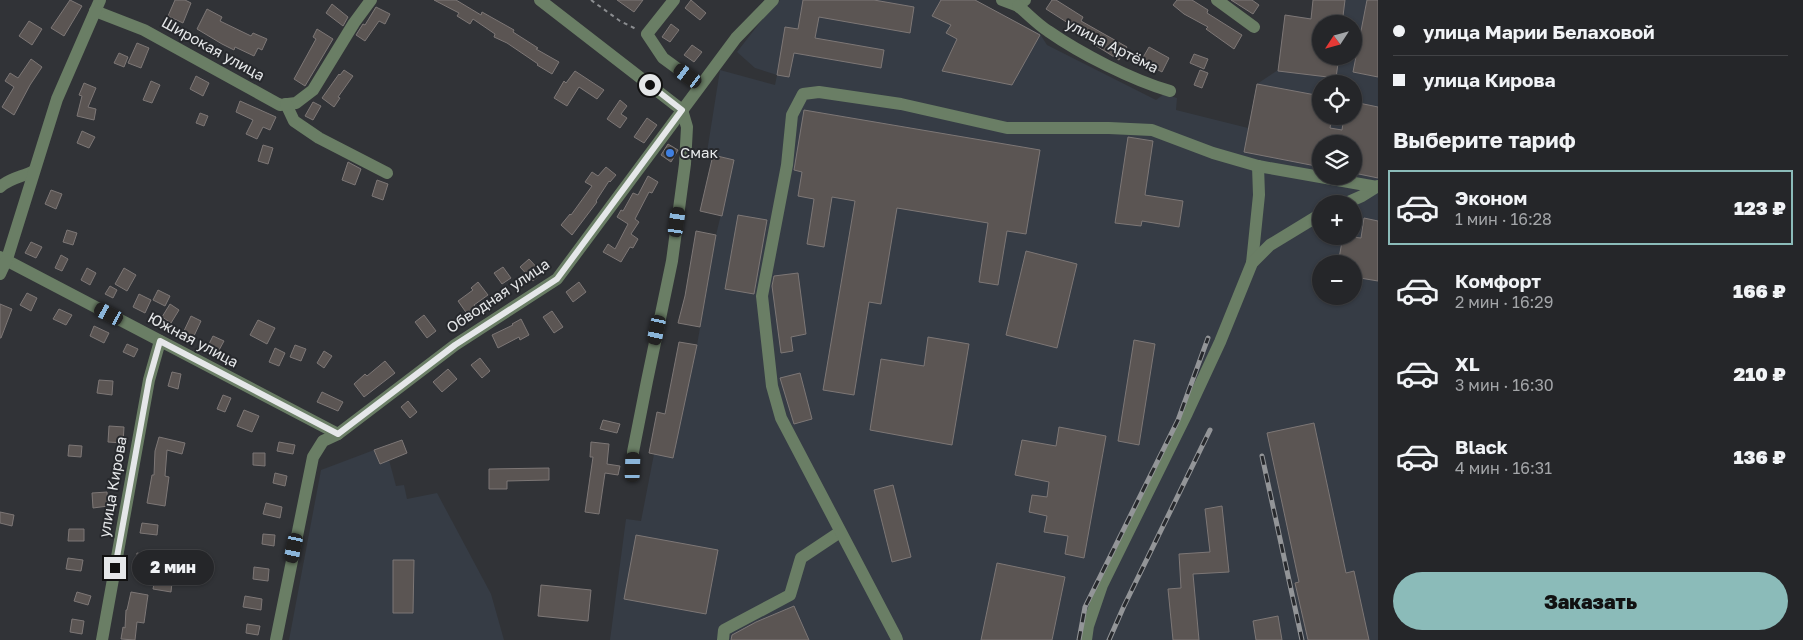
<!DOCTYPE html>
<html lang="ru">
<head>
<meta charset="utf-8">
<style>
	body { margin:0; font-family:"Golos Text",sans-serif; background:#2d2e31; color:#f1f3f6; height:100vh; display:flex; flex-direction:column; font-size:19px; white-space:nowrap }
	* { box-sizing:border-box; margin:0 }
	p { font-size:16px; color:#a3a5a8 }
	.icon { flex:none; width:28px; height:28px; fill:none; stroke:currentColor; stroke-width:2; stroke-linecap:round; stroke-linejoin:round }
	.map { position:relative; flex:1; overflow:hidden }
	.side { display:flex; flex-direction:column; background:#252629; width:425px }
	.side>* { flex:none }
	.top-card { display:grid; align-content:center; height:110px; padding:0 15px; background:#252629 }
	.needle { width:32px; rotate:234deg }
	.fabs { position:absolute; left:1312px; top:15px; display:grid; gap:10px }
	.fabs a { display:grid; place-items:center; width:50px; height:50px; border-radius:50%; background:#252629; box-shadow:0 1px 4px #0004,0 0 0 1px #424346; font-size:25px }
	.end { position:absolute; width:22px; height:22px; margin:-11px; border:6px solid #e5e7e9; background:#111; box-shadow:0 0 0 2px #111 }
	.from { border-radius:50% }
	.bubble { position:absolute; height:35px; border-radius:18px; background:#252629; box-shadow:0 1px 4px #0004,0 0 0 1px #424346; font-size:16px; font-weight:800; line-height:35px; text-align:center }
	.car { position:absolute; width:15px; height:30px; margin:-15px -8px; border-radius:6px; box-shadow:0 0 4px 1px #0007; background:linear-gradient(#222 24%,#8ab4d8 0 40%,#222 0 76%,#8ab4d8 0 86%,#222 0) }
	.top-card b { display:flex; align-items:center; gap:18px; height:48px; font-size:19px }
	.top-card b+b { border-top:1px solid #424346 }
	.top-card i { width:12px; height:12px; background:#f1f3f6 }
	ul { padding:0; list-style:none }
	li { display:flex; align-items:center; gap:15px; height:75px; margin:0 10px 8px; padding:0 5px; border:2px solid transparent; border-radius:0px }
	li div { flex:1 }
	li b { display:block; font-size:19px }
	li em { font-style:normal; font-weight:800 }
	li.on { border-color:#8bbbb9 }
	li>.icon { width:45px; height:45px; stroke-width:1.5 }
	h2 { padding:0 15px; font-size:22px; line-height:60px }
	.cta { display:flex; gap:10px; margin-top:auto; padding:10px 15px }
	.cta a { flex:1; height:58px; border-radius:30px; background:#8bbbb9; color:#111; font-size:20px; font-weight:800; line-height:58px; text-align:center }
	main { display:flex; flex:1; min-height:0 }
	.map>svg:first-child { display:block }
	.built { fill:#363c45; fill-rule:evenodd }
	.building { fill:#5b5553; stroke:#7d7776 }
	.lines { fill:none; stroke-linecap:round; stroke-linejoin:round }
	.path { stroke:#8b8d90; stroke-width:2; stroke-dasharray:4 4; stroke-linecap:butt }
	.minor { stroke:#6a7e65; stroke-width:12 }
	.rail-casing { stroke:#939598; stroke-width:5 }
	.rail { stroke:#27292d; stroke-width:3; stroke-dasharray:9; stroke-linecap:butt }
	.route { stroke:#e5e7e9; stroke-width:6 }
	.shop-dot { fill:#3f7fe0; stroke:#27292d; stroke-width:2 }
	.labels { text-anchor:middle; stroke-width:4; stroke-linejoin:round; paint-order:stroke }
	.street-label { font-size:15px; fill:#e5e7e9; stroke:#27292d }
	.poi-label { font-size:15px; fill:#e5e7e9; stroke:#27292d; text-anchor:start }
</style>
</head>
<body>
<main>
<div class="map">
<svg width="1378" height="640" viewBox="0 0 1378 640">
	<rect width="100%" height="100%" fill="#313337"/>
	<!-- built -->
	<g class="built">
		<path d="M780,0H975L1040,34L1047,45L1156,100L1164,94L1177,98L1176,110L1248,128L1257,84L1278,70L1285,15L1311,18L1313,0H1378V640H610L626,519L641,521L654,454L673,457L697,345L716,235L734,160L713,155L707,152L720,70L775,85L777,75L755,68L737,52L765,16ZM1321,24H1354V56H1321ZM1321,84H1354V116H1321ZM1321,144H1354V176H1321ZM1321,204H1354V236H1321ZM1321,264H1354V296H1321Z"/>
		<polygon points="374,450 380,464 389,460 396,486 404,485 407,499 437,493 491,594 504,640 289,640 321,470"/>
	</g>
	<!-- building -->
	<g class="building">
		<polygon points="70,0 82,6 64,36 51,28"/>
		<polygon points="175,0 185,0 191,3 183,23 168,16"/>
		<polygon points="434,0 456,0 481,15 482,12 514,30 513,32 538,48 536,49 559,62 552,74 537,65 538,64 507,43 494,37 495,34 473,19 470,24 457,16 459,13"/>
		<polygon points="617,0 643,0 634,12"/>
		<polygon points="691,0 706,13 700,20 685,8"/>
		<polygon points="803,0 874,0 914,7 910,33 819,17 815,38 884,50 881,68 794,53 789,77 777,75 785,27 798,29"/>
		<polygon points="941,0 975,0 1040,35 1012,85 942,71 957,39 946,33 951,25 932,16"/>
		<polygon points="1052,0 1056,0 1064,5 1083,17 1081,21 1127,47 1119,60 1079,35 1080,33 1067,25 1068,23 1046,9"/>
		<polygon points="1177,0 1192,0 1208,10 1207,13 1242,35 1234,49 1206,29 1208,27 1184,14 1173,5"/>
		<polygon points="1231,0 1252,0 1259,5 1253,14"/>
		<polygon points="1313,0 1345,0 1342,24 1321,24 1321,56 1339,56 1336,78 1278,71 1285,15 1311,19"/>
		<polygon points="1367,0 1378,0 1378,77 1353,72"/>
		<polygon points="332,4 348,17 343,26 326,13"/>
		<polygon points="376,7 390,14 385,24 379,21 365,41 356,35 363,24 365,25"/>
		<polygon points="207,9 222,17 220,21 251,36 253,33 267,39 262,50 258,48 254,56 235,47 234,50 222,44 197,29"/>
		<polygon points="29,21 42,29 32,45 19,36"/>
		<polygon points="671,24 679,30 670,42 662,37"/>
		<polygon points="317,29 333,39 305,86 294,79 316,39 313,37"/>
		<polygon points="137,43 149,48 141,68 128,63"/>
		<polygon points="692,45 702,52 694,62 684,55"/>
		<polygon points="1149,47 1169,58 1162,72 1141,61"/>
		<polygon points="119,53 128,57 124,67 114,63"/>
		<polygon points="1194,54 1208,59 1204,69 1190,63"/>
		<polygon points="31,59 42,67 30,85 14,115 2,107 14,87 5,81 10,73 18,78"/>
		<polygon points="344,70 353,76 338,97 340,98 334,107 322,98 339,74 340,75"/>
		<polygon points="1200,70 1208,73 1202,88 1194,85"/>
		<polygon points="575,71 604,90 597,99 579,87 567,106 554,98 564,81 566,83"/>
		<polygon points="196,76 209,83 203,96 190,89"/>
		<polygon points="151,81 160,85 152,103 143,100"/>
		<polygon points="84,83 96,88 88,107 96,109 94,120 77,116 82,96 79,95"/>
		<polygon points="1257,84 1321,96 1321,116 1332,116 1330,128 1342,130 1344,116 1354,116 1354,102 1378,107 1378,178 1354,173 1354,144 1321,144 1321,167 1244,152"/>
		<polygon points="620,100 627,106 621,114 627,118 620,128 607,119"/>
		<polygon points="240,101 276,117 270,130 263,127 257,139 246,134 253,120 236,112"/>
		<polygon points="313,102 321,106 313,120 305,116"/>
		<polygon points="804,110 1040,150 1026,234 1007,231 998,285 979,282 988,223 897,208 881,304 869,302 854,395 823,390 855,201 832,197 824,247 807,244 814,199 798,196 802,172 794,170"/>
		<polygon points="200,113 208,116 204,126 196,123"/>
		<polygon points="647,118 657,125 644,143 634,137"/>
		<polygon points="82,131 95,137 89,148 77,143"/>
		<polygon points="1128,137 1153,141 1145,195 1183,201 1179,227 1142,221 1141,226 1115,223"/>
		<polygon points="668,144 678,150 671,162 661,155"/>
		<polygon points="263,145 273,148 268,164 258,161"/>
		<polygon points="713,155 734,160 722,216 700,211"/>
		<polygon points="348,162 361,169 355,185 342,180"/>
		<polygon points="606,167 616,175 610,182 609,181 596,201 597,202 572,235 561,225 570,214 571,215 592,186 585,182 592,172 598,176"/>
		<polygon points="648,176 658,182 652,193 649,192 635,219 639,222 631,234 638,239 633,248 630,247 621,262 603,252 608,244 615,249 628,224 617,217 621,210 623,211 633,193 638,195"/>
		<polygon points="377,180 388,184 383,200 372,196"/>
		<polygon points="51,190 62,194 56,209 45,204"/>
		<polygon points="738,215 767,220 754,294 725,289"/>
		<polygon points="1364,218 1378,221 1378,281 1354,277 1354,264 1338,264 1343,236 1361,238"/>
		<polygon points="67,230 77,233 73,245 63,242"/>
		<polygon points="696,231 716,235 700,327 678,323 685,296"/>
		<polygon points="31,242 42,247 36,258 25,253"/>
		<polygon points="1026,251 1077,264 1057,348 1006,335"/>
		<polygon points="61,255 68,259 62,271 55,268"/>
		<polygon points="529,259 542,273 533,281 520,267"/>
		<polygon points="503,267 511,278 502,284 494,273"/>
		<polygon points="87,268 96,273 90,285 81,280"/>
		<polygon points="124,268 136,275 127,291 115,284"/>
		<polygon points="798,273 806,334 791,337 793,351 781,353 772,286 774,276"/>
		<polygon points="478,282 488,295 474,305 479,312 470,318 458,301 473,290 471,288"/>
		<polygon points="579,282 586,292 573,302 566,292"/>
		<polygon points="110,286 117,290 113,298 105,294"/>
		<polygon points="158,290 170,296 165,306 153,300"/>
		<polygon points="27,293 37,298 31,311 20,305"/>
		<polygon points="139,294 151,300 145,313 133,307"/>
		<polygon points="0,304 12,309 1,338 0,338"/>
		<polygon points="170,304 179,310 171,323 162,317"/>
		<polygon points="59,309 72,315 66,325 53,319"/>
		<polygon points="552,311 563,327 554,333 543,317"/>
		<polygon points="424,315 436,331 427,338 415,322"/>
		<polygon points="191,316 201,321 193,338 183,333"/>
		<polygon points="521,319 529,335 520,340 519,337 498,348 492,335 513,325 512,324"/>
		<polygon points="258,320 275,328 267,344 250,335"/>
		<polygon points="94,326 109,333 104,343 90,336"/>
		<polygon points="213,336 224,341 218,352 208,346"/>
		<polygon points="928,337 969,344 952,445 870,430 881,359 924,366"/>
		<polygon points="1134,340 1155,344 1139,445 1118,441"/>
		<polygon points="679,342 697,345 673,458 649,453 657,412 665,414"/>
		<polygon points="127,344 138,349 134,357 123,352"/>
		<polygon points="295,345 306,349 301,361 290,357"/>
		<polygon points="275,348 285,353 279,366 269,362"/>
		<polygon points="324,351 332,356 324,368 317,363"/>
		<polygon points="480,358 490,371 482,378 471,365"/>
		<polygon points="385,361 395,373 364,397 354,384 365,374 367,376"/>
		<polygon points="448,369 457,379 442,392 433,382"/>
		<polygon points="172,372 181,374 178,389 168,386"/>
		<polygon points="800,373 812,419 794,424 780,378"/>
		<polygon points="99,380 113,381 112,395 97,393"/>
		<polygon points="322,392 343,402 338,411 317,402"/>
		<polygon points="223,395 231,398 225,412 217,409"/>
		<polygon points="408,401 417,412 410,418 401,407"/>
		<polygon points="244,410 259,416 252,432 237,426"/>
		<polygon points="603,420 620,424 617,433 600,429"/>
		<polygon points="1314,423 1346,573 1354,571 1369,640 1308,640 1295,583 1299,582 1267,433"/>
		<polygon points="109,426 124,427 123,443 108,442"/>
		<polygon points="1059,427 1106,436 1084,558 1065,554 1068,536 1044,532 1047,516 1029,512 1032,495 1047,497 1049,482 1015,475 1022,440 1056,446"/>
		<polygon points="159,437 185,443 182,454 167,450 165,476 169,477 165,506 147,503 152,475 154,475 155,451"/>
		<polygon points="402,440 407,453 380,464 374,450"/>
		<polygon points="279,442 295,445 293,454 277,451"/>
		<polygon points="591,442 609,444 607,464 620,466 618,475 605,473 599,514 585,512 593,457 590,457"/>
		<polygon points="69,445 82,446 81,457 68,456"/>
		<polygon points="253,453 265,453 265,466 253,465"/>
		<polygon points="549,468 549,480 507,481 507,489 489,489 489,469"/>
		<polygon points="275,473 287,476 285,486 273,483"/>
		<polygon points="893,485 911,557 892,562 874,490"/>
		<polygon points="107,492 108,506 93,508 92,493"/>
		<polygon points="266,503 282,507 280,518 263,514"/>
		<polygon points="1222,506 1229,572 1193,574 1199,640 1173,640 1168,589 1181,588 1179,554 1210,552 1205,509"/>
		<polygon points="0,512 14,515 12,526 0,523"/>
		<polygon points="142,523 158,525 157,535 140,533"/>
		<polygon points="69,529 84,529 84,541 68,541"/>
		<polygon points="263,534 275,535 274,546 262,544"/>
		<polygon points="636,535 718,550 706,614 624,599"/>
		<polygon points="137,553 156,556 153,569 135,567"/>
		<polygon points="68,558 83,560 81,571 66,569"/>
		<polygon points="393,560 414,560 413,613 393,613"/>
		<polygon points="997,563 1065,577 1052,640 981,640"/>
		<polygon points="254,567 269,569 268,581 253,579"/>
		<polygon points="155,579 172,582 171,592 153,589"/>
		<polygon points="541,585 591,590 588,621 538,616"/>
		<polygon points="77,592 91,596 88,605 74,601"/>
		<polygon points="131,592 148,595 144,623 137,622 135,640 121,639 123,627 125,628 126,610 127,610"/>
		<polygon points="245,596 262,599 261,610 243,607"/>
		<polygon points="794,606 809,640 731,640 732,635 756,622"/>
		<polygon points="1278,616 1282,640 1256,640 1253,621"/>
		<polygon points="72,619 84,621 82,634 70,632"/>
		<polygon points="247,624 260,626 258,635 246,633"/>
	</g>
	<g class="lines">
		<!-- path -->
		<polyline class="path" points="591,0 620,21 636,29"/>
		<!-- minor -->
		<g class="minor">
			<polyline points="540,0 682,110"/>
			<polyline points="674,0 647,34 663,58 700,85"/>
			<polyline points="1002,0 1018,6 1025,0"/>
			<polyline points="1217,0 1254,27"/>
			<path d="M1018,6C1028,14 1037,24 1048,31C1081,54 1132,80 1170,91"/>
			<polyline points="95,11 144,30 280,105 296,103 313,90 354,23 371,0"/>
			<polyline points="286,104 294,121 319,138 387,173"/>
			<path d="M0,187C10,178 22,177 34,171"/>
			<polyline points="1344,204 1362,196 1378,186"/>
			<polyline points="0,257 338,434"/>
			<polyline points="1252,263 1259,195 1258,166"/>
			<polyline points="0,274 7,259 57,99 100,0"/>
			<polyline points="633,467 633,452 647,381 672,261 685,164 687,127 682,110"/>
			<polyline points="102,640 149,380 160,341"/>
			<polyline points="276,640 313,457 323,441 338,434 455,345 557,279 736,38 773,0"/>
			<polyline points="723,640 724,630 790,595 801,558 840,532"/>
			<polyline points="897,640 896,637 781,418 772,386 762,296 787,165 792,115 803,94 819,92 901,104 1007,128 1109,128 1152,130 1213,153 1258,166 1377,187"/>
			<polyline points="1086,640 1088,626 1102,585 1187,413 1220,342 1252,263 1270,245 1321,214"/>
		</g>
		<defs>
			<g id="rail">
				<polyline points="1262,456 1302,640"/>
				<polyline points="1079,640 1085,607 1178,420 1208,338"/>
				<polyline points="1109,640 1124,606 1210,430"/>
			</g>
		</defs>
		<!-- rail casing -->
		<use href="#rail" class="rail-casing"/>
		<!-- rail -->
		<use href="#rail" class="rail"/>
	</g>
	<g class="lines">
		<!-- route -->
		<polyline class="route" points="115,568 149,380 160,341 338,434 455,345 557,279 682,110 650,85"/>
	</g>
	<!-- markers -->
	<circle class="shop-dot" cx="670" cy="153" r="5"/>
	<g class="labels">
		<!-- street labels -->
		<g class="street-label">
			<text transform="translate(1112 46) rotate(27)" y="5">улица Артёма</text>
			<text transform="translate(213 49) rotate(29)" y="5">Широкая улица</text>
			<text transform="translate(498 296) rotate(-34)" y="5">Обводная улица</text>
			<text transform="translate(193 340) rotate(28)" y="5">Южная улица</text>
			<text transform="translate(113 487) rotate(-80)" y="5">улица Кирова</text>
		</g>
		<!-- poi labels -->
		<g class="poi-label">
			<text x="680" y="158">Смак</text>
		</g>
	</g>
</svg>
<div class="fabs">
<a><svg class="needle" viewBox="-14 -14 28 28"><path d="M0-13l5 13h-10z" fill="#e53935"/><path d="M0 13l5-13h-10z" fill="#a3a5a8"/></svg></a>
<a><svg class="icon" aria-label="locate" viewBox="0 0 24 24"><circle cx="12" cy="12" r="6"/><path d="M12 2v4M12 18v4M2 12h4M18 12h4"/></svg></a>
<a><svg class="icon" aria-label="layers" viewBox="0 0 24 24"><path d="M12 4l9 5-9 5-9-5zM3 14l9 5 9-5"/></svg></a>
<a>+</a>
<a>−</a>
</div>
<i class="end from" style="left:650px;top:85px"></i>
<i class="end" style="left:115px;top:568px"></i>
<div class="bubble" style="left:132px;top:550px;width:82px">2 мин</div>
<i class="car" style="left:688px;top:76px;rotate:306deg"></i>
<i class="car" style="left:677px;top:222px;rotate:8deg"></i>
<i class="car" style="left:109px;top:314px;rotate:298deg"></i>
<i class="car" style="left:657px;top:330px;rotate:192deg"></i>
<i class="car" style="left:633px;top:467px;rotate:2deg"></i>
<i class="car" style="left:294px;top:548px;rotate:192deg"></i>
</div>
<section class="side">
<div class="top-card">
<b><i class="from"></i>улица Марии Белаховой</b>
<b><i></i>улица Кирова</b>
</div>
<h2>Выберите тариф</h2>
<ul>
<li class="on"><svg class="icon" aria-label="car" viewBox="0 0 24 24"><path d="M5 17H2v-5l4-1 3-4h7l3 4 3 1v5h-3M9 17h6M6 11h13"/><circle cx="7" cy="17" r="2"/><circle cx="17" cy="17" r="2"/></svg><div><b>Эконом</b><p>1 мин · 16:28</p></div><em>123 ₽</em></li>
<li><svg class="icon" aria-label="car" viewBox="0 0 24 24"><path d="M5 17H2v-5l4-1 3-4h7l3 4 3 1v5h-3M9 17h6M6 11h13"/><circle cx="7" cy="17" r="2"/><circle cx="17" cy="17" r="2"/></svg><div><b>Комфорт</b><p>2 мин · 16:29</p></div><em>166 ₽</em></li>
<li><svg class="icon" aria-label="car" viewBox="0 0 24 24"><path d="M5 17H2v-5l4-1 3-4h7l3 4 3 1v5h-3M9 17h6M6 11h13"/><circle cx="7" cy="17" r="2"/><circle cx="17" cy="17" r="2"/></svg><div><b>XL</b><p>3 мин · 16:30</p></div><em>210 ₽</em></li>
<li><svg class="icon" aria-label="car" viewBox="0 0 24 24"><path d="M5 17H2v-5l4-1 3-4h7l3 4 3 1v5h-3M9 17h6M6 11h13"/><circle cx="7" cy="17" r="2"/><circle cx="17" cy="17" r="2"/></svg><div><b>Black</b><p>4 мин · 16:31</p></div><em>136 ₽</em></li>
</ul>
<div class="cta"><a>Заказать</a></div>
</section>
</main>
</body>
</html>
